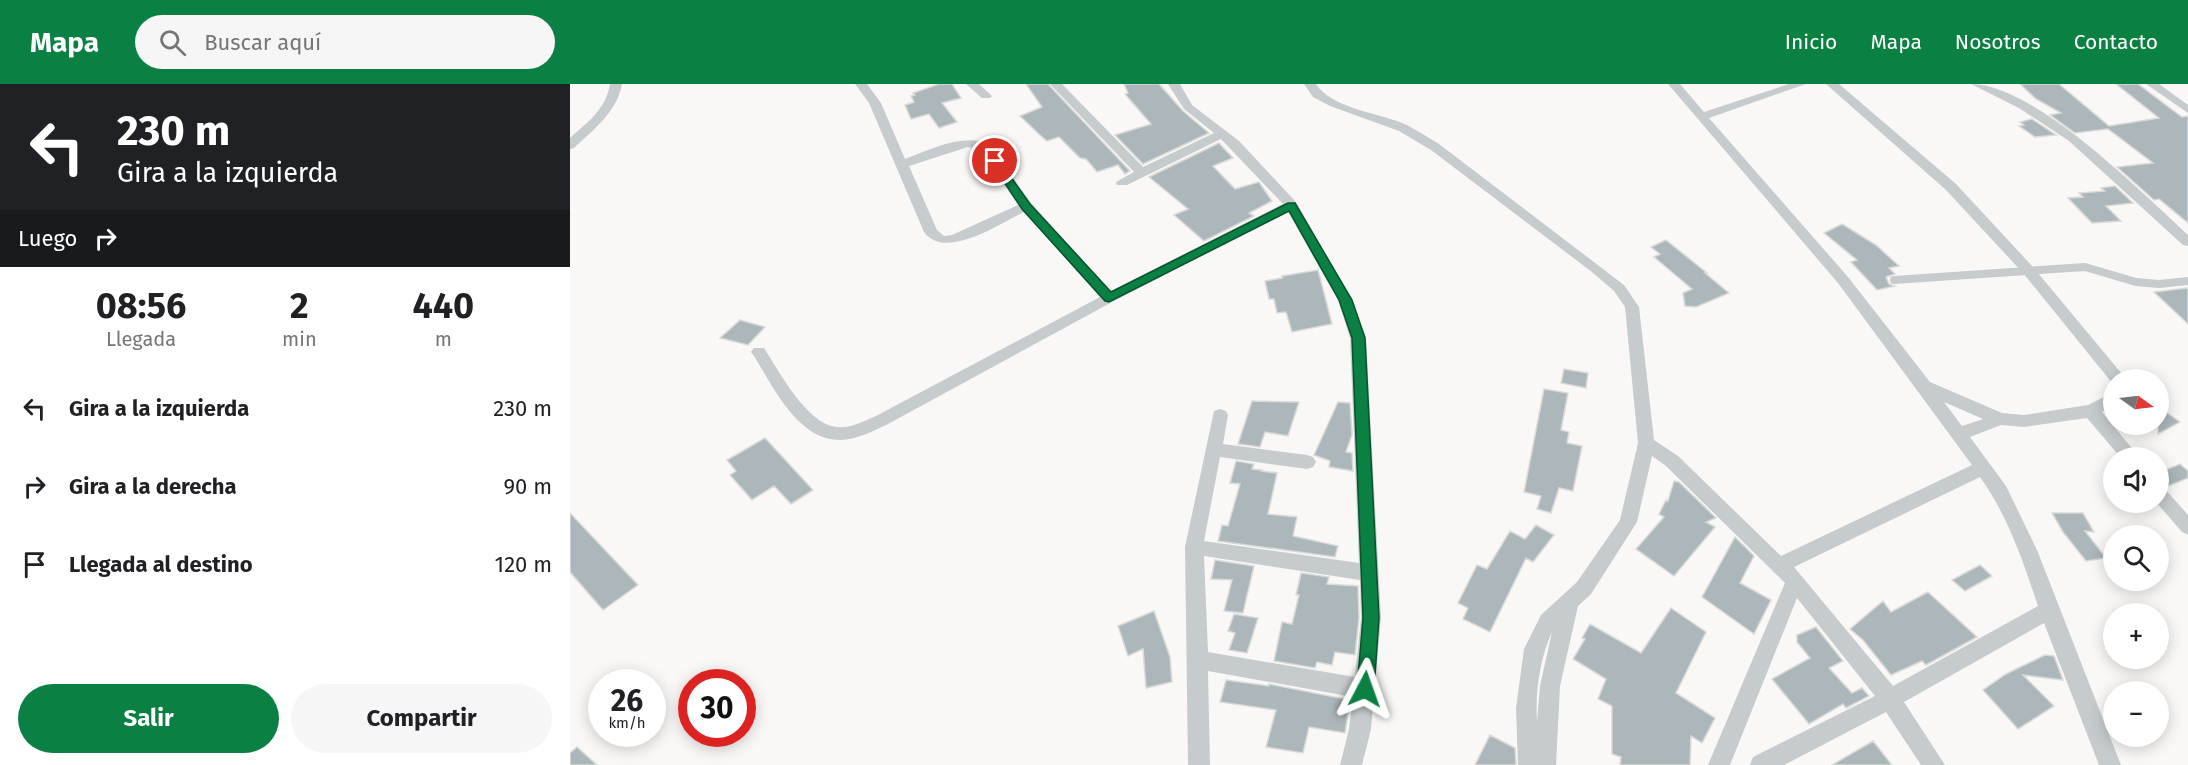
<!DOCTYPE html>
<html lang="es">
<head>
<meta charset="utf-8">
<style>
	body { margin:0; font-family:"Fira Sans",sans-serif; background:#f6f6f6; color:#202124; height:100vh; display:flex; flex-direction:column; font-size:22px; white-space:nowrap }
	* { box-sizing:border-box; margin:0 }
	p { font-size:20px; color:#757577 }
	.icon { flex:none; width:33px; height:33px; fill:none; stroke:currentColor; stroke-width:2; stroke-linecap:round; stroke-linejoin:round }
	.map { position:relative; flex:1; overflow:hidden }
	.details { display:flex; flex-direction:column; background:#fff; width:570px }
	.details>* { flex:none }
	.guide { background:#202124; color:#fff; overflow:hidden }
	.needle { width:39px; rotate:104deg }
	.controls { position:absolute; left:1533px; top:285px; display:grid; gap:12px }
	.controls a { display:grid; place-items:center; width:66px; height:66px; border-radius:50%; background:#fff; box-shadow:0 3px 15px #0003; font-size:30px }
	.speed { position:absolute; left:18px; top:585px; display:flex; gap:12px; font-size:30px; font-weight:700; text-align:center }
	.speed>* { display:grid; place-content:center; width:78px; height:78px; border-radius:50%; background:#fff; box-shadow:0 3px 15px #0003; line-height:1 }
	.speed small { font-size:15px; font-weight:400 }
	.speed .limit { border:9px solid #d22; background:#fff; color:#111 }
	.pin { position:absolute; display:grid; place-items:center; width:51px; height:51px; color:#fff; margin:-26px; border:3px solid #fff; border-radius:50%; box-shadow:0 2px 6px #0007 }
	.me { position:absolute; width:66px; margin:-33px; rotate:4deg; stroke-linejoin:round; filter:drop-shadow(0 0 4px #0008) }
	.turn { display:flex; align-items:center; gap:21px; height:126px; padding:0 18px; font-size:27px }
	.turn .icon { width:78px; height:78px; stroke-width:2.5 }
	.turn b { display:block; font-size:42px; line-height:51px }
	.then { display:flex; align-items:center; height:57px; padding:0 18px; background:#0003; gap:12px; font-size:22px }
	.eta { display:flex; justify-content:space-evenly; align-items:center; height:102px; text-align:center }
	.eta b { font-size:36px; font-weight:700; line-height:42px }
	.action { display:flex; gap:12px; margin-top:auto; padding:12px 18px }
	.action a { flex:1; height:69px; border-radius:36px; background:#0b8043; color:#fff; font-size:24px; font-weight:700; line-height:69px; text-align:center }
	.action a+a { background:#f6f6f6; color:#202124 }
	ul { padding:0; list-style:none }
	li { display:flex; align-items:center; gap:18px; height:78px; padding:0 18px }
	li div { flex:1 }
	li b { display:block; font-size:22px }
	li em { font-style:normal }
	header { display:flex; align-items:center; gap:36px; box-sizing:border-box; height:84px; padding:0 30px; background:#0b8043; color:#fff }
	header strong { font-size:28px }
	nav { display:flex; gap:33px; margin-inline-start:auto; font-size:21px }
	.search { width:420px; height:54px; background:#f6f6f6; display:flex; align-items:center; gap:15px; box-sizing:border-box; padding:0 21px; border-radius:33px; color:#757577; font-size:22px }
	main { display:flex; flex:1; min-height:0 }
	.map>svg:first-child { display:block }
</style>
</head>
<body>
<header>
<strong>Mapa</strong>
<div class="search"><svg class="icon" aria-label="search" viewBox="0 0 24 24"><circle cx="10" cy="10" r="6"/><path d="M15 15l6 6"/></svg>Buscar aquí</div>
<nav><a>Inicio</a><a>Mapa</a><a>Nosotros</a><a>Contacto</a></nav>
</header>
<main>
<section class="details">
<div class="guide">
<div class="turn"><svg class="icon" aria-label="left" viewBox="0 0 24 24"><path d="M17 20v-9H6M10 6l-5 5 5 5"/></svg><div><b>230 m</b>Gira a la izquierda</div></div>
<div class="then">Luego<svg class="icon" aria-label="right" viewBox="0 0 24 24"><path d="M7 20v-9h11M14 6l5 5-5 5"/></svg></div>
</div>
<div class="eta">
<div><b>08:56</b><p>Llegada</p></div>
<div><b>2</b><p>min</p></div>
<div><b>440</b><p>m</p></div>
</div>
<ul>
<li><svg class="icon" aria-label="left" viewBox="0 0 24 24"><path d="M17 20v-9H6M10 6l-5 5 5 5"/></svg><div><b>Gira a la izquierda</b></div><em>230 m</em></li>
<li><svg class="icon" aria-label="right" viewBox="0 0 24 24"><path d="M7 20v-9h11M14 6l5 5-5 5"/></svg><div><b>Gira a la derecha</b></div><em>90 m</em></li>
<li><svg class="icon" aria-label="arrive" viewBox="0 0 24 24"><path d="M6 21V4h12l-3 4 3 4H6"/></svg><div><b>Llegada al destino</b></div><em>120 m</em></li>
</ul>
<div class="action"><a>Salir</a><a>Compartir</a></div>
</section>
<div class="map">
<svg width="1618" height="681" viewBox="0 0 1618 681">
	<rect width="100%" height="100%" fill="#f9f8f6"/>
	<path fill="#acb7bb" stroke="#dadad8" stroke-width="1.5" d="M369,0h13l9,14 -19,5 15,19 -18,6 -10,-14 -18,5 -6,-14 9,-3 -3,-6 4,-1 -2,-2z
		M456,0h22l82,87 -5,3 -7,-9 -21,7 -11,-13 -6,-1 -21,-21 -12,4 -6,-5 -21,-20 22,-9z
		M554,0h35l24,27 26,22 -66,31 -28,-29 36,-11 -26,-30 3,-1z
		M1450,0h39l50,42 50,-8 -43,-34h22l44,33 6,-1v107l-29,-24 -5,1 -37,-33 36,-4 -45,-34 -33,4 -25,-18 11,-2 -25,-14z
		M1462,35l24,16 -21,2 -16,-11 5,-1 -4,-3z
		M649,59l14,15 -20,8 22,23 24,-7 13,19 -23,12 5,3 -50,25 -30,-26 14,-6 -39,-32z
		M1545,102l18,17 -27,3 15,15 -29,2 -24,-25 15,-1 -4,-4 26,-2 -4,-3z
		M1272,140l34,21 23,21 -10,2 6,6 -9,3 3,7 6,2 -18,4 -26,-28 6,-2 -33,-27z
		M1096,156l41,33h-2l24,20 -33,14 -11,-1 -2,-13 9,-4 -38,-32 6,-3 -9,-7z
		M748,186l14,54 -40,8 -6,-20 -9,1 -3,-14h-5l-4,-18 17,-3v-2z
		M1618,204v36l-34,-32z
		M170,236l25,7 -17,18 -28,-7z
		M994,285l24,4 -2,15 -25,-5z
		M974,305l24,4 -7,37 8,2 -2,11 15,3 -9,45 -14,-3 -8,25 -14,-4 4,-13 -17,-4z
		M682,317l47,1 -11,34 -23,-4 -5,15 -22,-3z
		M768,318l12,1 2,32 -6,17 6,1 1,18 -24,-4 1,-6 -16,-6z
		M1596,328l14,10 -22,12v-18z
		M195,354l48,52 -22,14 -17,-18 -22,14 -22,-25 6,-4 -9,-11z
		M666,377l18,3 -2,5 10,1 -1,1 16,2 -9,41 29,3 -4,19 45,10 -3,11 -117,-16 4,-16 6,1 12,-42 -10,-1z
		M1610,380l8,7v7l-22,9 -8,-3v-11z
		M1104,397l5,1 37,36 -10,4 9,5 -41,49 -38,-27 28,-32 -5,-3 7,-14 2,1z
		M0,429l68,72 -35,25 -33,-38z
		M1482,429h31l11,19 -9,-1 21,27 -20,3 -23,-29z
		M966,441l18,10 -21,27 -7,-4 -36,74 -27,-13 5,-11 -10,-5 19,-38 10,4 23,-38 15,8z
		M1165,453l19,19 -14,27 31,17 -17,34 -52,-37z
		M645,476l39,6 -11,47 -19,-2 8,-31 -21,-1z
		M1410,481l12,11 -27,15 -13,-11z
		M731,489l28,4 -2,7 31,2 1,32 -4,37 -20,-3 -3,13 -15,-3 -2,6 -41,-7 8,-39 10,2 7,-29h-3z
		M1358,508l49,45 -51,28 -4,-4 -31,14 -28,-35 -13,-11 33,-28 8,11z
		M1101,524l35,24 -30,61 39,25 -13,25 -11,-7 -1,29h-70l1,-8 -9,-3v-48l-14,-7 8,-20 -33,-20 12,-20 -3,-1 8,-14 51,29z
		M584,527l16,46 2,25 -26,6 -3,-39 -15,7 -10,-30z
		M664,530l24,4 -11,35 -18,-3 6,-17 -7,-2z
		M1246,543l27,34 -14,7 23,25 10,-5 7,8 -23,12 -3,-4 -34,20 -37,-45 38,-21 -13,-16v-7z
		M1475,571l9,1 9,24 -40,-5 31,31 -36,23 -35,-39 23,-16z
		M656,596l43,6v-2l81,16 -5,33 -36,-6 -6,26 -37,-6 10,-37 -56,-8z
		M920,651l25,13 1,17h-41z
		M1303,657l19,24h-60z
		M7,663l20,18h-27v-12z"/>
	<g fill="none" stroke-linecap="round" stroke-linejoin="round">
		<path stroke="#c6cbcd" stroke-width="8" d="M1324,196l191,-13 51,15 23,2 29,-3"/>
		<path fill="#c6cbcd" fill-rule="evenodd" d="M40,0h12c-5,28 -28,45 -48,64l-4,1v-11c18,-16 36,-29 40,-54z
			M285,0h12l14,19 24,56c26,-10 56,-25 83,-16l43,60 80,88 172,-87 -62,-65 -94,46h-10l-1,-3 18,-10 -84,-88h12l81,83 71,-34 -30,-24 -16,-25h12l12,21 47,36 57,61 56,98 14,38 15,280 -10,111 -9,36h-22l9,-36 4,-32 -145,-26 2,94h-22l-3,-218 29,-136 6,-2 6,2 2,4 -5,29 84,11 6,2 3,5 -3,5 -6,2 -87,-12 -16,84 155,22 -9,-225 -12,-38 -50,-88 -174,89 -226,123c-15,7 -32,16 -48,16 -43,0 -67,-54 -86,-84l-3,-4 3,-4h10c15,23 42,75 72,79 14,2 28,-6 40,-11l224,-119 -76,-85c-25,12 -79,49 -100,20l-55,-129zM398,63l12,2 38,56 -66,30 -8,1 -7,-6 -28,-64zM634,472l156,24 1,38 -6,59 -147,-25z
			M396,0h13l13,12 -2,2h-8z
			M734,0h12c16,25 65,29 91,41 11,6 22,13 32,19l185,141 15,22 15,133 24,16 103,100 191,-91 -134,-182 -170,-199h12l24,28 85,-28h17l-97,34 139,159 82,105 72,31 22,2 64,-10 26,-13v14l-12,6 38,46h-19l-34,-40 -63,9 -23,-2 -31,12 36,49 31,64 84,215h-22l-55,-142 -140,79 41,63h-24l-35,-53 -102,53h-34l3,-8 122,-61 -78,-98 -67,167h-22l77,-182 -119,-117 -14,-10 -15,66 -46,72 -13,12 -18,80 -4,79h-38l-2,-57 8,-59 17,-34 36,-33 43,-62 18,-77 -13,-136 -11,-16 -22,-19 -161,-122 -32,-19 -69,-25 -17,-9zM1374,318l39,17 -21,7zM1410,393c28,39 43,84 58,129l-145,80 -99,-119zM982,548l-12,54 -3,35c-2,-29 3,-63 15,-89z
			M1256,0h13l117,100 77,83 94,113h-13l-1,4 -90,-111 -77,-83z
			M1401,0c63,0 170,108 217,151v11l-5,-1 -114,-104 -50,-33z
			M1576,0h13l29,21v8z
			M1588,402l6,2 24,27v20l-6,-3 -26,-30h2z"/>
	</g>
	<path fill="#0b8043" stroke="#07532c" stroke-width="1.5" d="M425,74l3,1 32,45 81,88 177,-89h7l57,97 13,38 14,280 -5,71 -3,6 -6,3 -6,-3 -2,-6 6,-71 -11,-280 -13,-38 -50,-89 -180,91 -4,-1 -83,-92 -32,-48z"/>
</svg>
<div class="controls">
<a><svg class="needle" viewBox="-14 -14 28 28"><path d="M0-13l5 13h-10z" fill="#e53935"/><path d="M0 13l5-13h-10z" fill="#757577"/></svg></a>
<a><svg class="icon" aria-label="sound" viewBox="0 0 24 24"><path d="M4 9h4l5-4v14l-5-4H4zM17 9q2 3 0 6"/></svg></a>
<a><svg class="icon" aria-label="search" viewBox="0 0 24 24"><circle cx="10" cy="10" r="6"/><path d="M15 15l6 6"/></svg></a>
<a>+</a>
<a>−</a>
</div>
<div class="speed"><div>26<small>km/h</small></div><div class="limit">30</div></div>
<div class="pin" style="left:425px;top:77px;background:#d93025"><svg class="icon" aria-label="arrive" viewBox="0 0 24 24"><path d="M6 21V4h12l-3 4 3 4H6"/></svg></div>
<svg class="me" style="left:795px;top:605px" viewBox="-20 -20 40 40"><path d="M0-17L14 15 0 8-14 15z" fill="#0b8043" stroke="#fff" stroke-width="4"/></svg>
</div>
</main>
</body>
</html>
